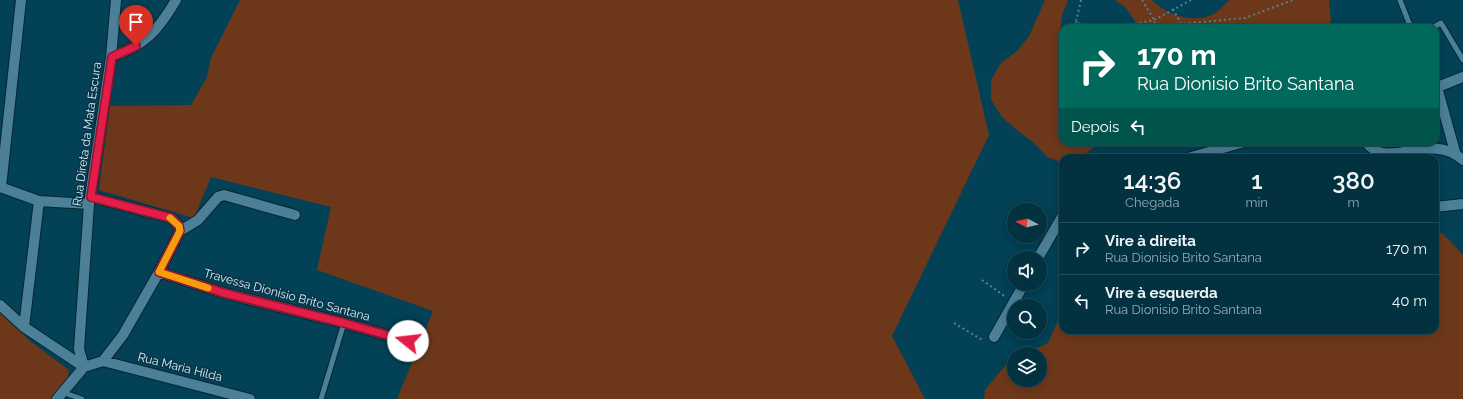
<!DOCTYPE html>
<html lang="pt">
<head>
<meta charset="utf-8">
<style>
	body { margin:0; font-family:Raleway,sans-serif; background:#103d4b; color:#f1f3f6; height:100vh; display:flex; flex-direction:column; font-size:15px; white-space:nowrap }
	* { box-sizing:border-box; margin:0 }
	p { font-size:13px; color:#96a9b1 }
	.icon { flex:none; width:22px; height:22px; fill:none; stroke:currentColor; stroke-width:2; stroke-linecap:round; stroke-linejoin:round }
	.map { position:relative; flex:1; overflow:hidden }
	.drawer { position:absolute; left:1059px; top:154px; width:380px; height:180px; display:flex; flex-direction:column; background:#023140; border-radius:12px; box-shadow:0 2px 10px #0003,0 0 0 1px #234c59 }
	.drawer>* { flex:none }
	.guide { position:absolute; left:1059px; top:24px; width:380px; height:122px; border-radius:12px; box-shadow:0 2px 10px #0003,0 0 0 1px #234c59; background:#00695c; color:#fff; overflow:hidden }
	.needle { width:26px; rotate:277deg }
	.tools { position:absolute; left:1007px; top:203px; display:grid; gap:8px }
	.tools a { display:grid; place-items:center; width:40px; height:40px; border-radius:50%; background:#023140; box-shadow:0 2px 10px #0003,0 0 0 1px #234c59; font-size:20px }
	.pin { position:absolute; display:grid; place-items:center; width:34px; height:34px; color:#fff; margin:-41px -17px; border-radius:50% 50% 50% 0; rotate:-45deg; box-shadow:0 0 4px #0007 }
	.pin .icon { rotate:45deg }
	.me { position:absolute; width:44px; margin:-22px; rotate:286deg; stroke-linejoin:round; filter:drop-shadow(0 0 3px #0008) }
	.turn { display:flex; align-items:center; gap:14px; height:84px; padding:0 12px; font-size:18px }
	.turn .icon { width:52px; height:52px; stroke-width:2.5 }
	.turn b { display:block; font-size:28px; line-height:34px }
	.then { display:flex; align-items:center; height:38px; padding:0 12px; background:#0003; gap:8px; font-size:15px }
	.eta { display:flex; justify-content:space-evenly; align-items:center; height:68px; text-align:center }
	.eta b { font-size:24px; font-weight:600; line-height:28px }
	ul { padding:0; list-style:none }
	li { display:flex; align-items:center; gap:12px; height:52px; padding:0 12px; border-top:1px solid #234c59 }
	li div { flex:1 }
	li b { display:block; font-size:15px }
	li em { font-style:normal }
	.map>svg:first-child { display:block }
</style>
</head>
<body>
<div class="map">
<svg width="1463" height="399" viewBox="0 0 1463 399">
	<rect width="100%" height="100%" fill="#024156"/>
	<path fill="#6d3819" d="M240,0h718l31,135 -97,201 33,63h-528l36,-88 -116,-41 14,-63 -120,-30 -17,41 -95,-28 11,-84 81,-1 16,-28 4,-19z
		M1045,0h23l-6,15 -4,38v19l5,12v58h38l-22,16h-16v4h-2l-14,-5 -13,-14 -16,-12 -16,-14 -11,-17v-20l10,-17 16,-12 12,-15z
		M1115,0h37c14,15 44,25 63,13 5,-3 10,-9 14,-13h100l2,21 -7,7h-186v-3l-13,-18z
		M1442,233l21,22v144h-479l1,-9 23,-28 6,-3v21h26v-26h-15l23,-11 15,-34v21h372v-96z
		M0,312l30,29 39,29 -2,11 -15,18h-52z"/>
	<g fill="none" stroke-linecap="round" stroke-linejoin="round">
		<g stroke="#082531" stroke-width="7">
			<path id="lane" d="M1400,0l11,28
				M1432,28l9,-5 22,37
				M62,392l20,7
				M321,399l23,-76"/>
		</g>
		<g stroke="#082531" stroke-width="12">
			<path id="street" d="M111,57c34,-12 47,-26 65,-57
				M1437,87l18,65
				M1435,88l28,-11
				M1366,142c21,30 64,-12 97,18
				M1188,158l56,-16
				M0,187l39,14 50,3
				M1,187l20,-187
				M1435,207l28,-3
				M180,231l18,-11 20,-23 6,-2 71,20
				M1038,258l25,-43
				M159,272l65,21 120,30 64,18
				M0,305l24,22 60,40
				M24,327l15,-126
				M994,337l30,-53
				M103,361l147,38
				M84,367l-5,-18 10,-145 22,-147 5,-57
				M57,399l27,-32 19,-6 20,-26 36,-63 21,-41 -1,-5 -8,-8 -80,-21"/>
		</g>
		<path stroke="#518395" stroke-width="2" stroke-dasharray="2 3" stroke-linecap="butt" d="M1081,0l-5,22 14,6
			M1142,0l12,20 2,8
			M1173,9l8,15 64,-6 48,-18
			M1075,28l1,-6
			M1115,28l39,-8 37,-20
			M982,280l24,17
			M954,323l30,18"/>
		<use href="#lane" stroke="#4b8098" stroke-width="5"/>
		<use href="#street" stroke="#4b8098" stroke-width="10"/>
	</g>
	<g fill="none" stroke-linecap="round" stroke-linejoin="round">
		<g stroke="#92132f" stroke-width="10">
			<path id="route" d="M136,46l-24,11 -21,140 80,21 8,8 1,5 -21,41 65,21 120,30 64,18"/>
		</g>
		<use href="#route" stroke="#e11d48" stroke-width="7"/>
		<path stroke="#f59e0b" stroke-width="7" d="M170,218l9,8 1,5 -21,41 49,16"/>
	</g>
	<g text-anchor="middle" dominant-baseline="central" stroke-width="3" stroke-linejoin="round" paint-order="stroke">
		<g font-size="12" fill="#d5f0fe" stroke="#0a3546">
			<text transform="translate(87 134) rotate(-82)">Rua Direta da Mata Escura</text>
			<text transform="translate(287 295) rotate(15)">Travessa Dionisio Brito Santana</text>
			<text transform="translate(180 367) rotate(14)">Rua Maria Hilda</text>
		</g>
	</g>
</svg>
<div class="tools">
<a><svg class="needle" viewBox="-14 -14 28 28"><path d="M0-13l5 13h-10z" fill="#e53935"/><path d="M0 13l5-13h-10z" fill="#96a9b1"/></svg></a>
<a><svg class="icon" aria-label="sound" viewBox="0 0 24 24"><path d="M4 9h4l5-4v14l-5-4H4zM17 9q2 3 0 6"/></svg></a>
<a><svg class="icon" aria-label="search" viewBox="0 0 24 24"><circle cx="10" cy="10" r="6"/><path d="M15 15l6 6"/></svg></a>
<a><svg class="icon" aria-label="layers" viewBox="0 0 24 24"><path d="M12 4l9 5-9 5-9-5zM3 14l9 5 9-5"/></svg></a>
</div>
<div class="pin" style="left:136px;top:46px;background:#d93025"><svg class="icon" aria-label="arrive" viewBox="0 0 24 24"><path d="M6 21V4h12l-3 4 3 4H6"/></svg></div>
<svg class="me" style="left:408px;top:341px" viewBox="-20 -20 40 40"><circle r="19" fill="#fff"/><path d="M0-13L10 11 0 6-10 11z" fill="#e11d48"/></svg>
<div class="guide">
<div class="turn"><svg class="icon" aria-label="right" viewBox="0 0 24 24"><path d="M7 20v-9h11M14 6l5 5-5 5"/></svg><div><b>170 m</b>Rua Dionisio Brito Santana</div></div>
<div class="then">Depois<svg class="icon" aria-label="left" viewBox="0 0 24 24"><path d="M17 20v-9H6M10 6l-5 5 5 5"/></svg></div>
</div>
<section class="drawer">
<div class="eta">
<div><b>14:36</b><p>Chegada</p></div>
<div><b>1</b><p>min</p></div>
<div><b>380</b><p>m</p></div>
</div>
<ul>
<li><svg class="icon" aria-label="right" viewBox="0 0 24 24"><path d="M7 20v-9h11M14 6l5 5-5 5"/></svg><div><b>Vire à direita</b><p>Rua Dionisio Brito Santana</p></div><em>170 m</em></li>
<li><svg class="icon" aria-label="left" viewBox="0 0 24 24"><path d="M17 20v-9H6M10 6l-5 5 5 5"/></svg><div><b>Vire à esquerda</b><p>Rua Dionisio Brito Santana</p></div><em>40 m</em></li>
</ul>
</section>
</div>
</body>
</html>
